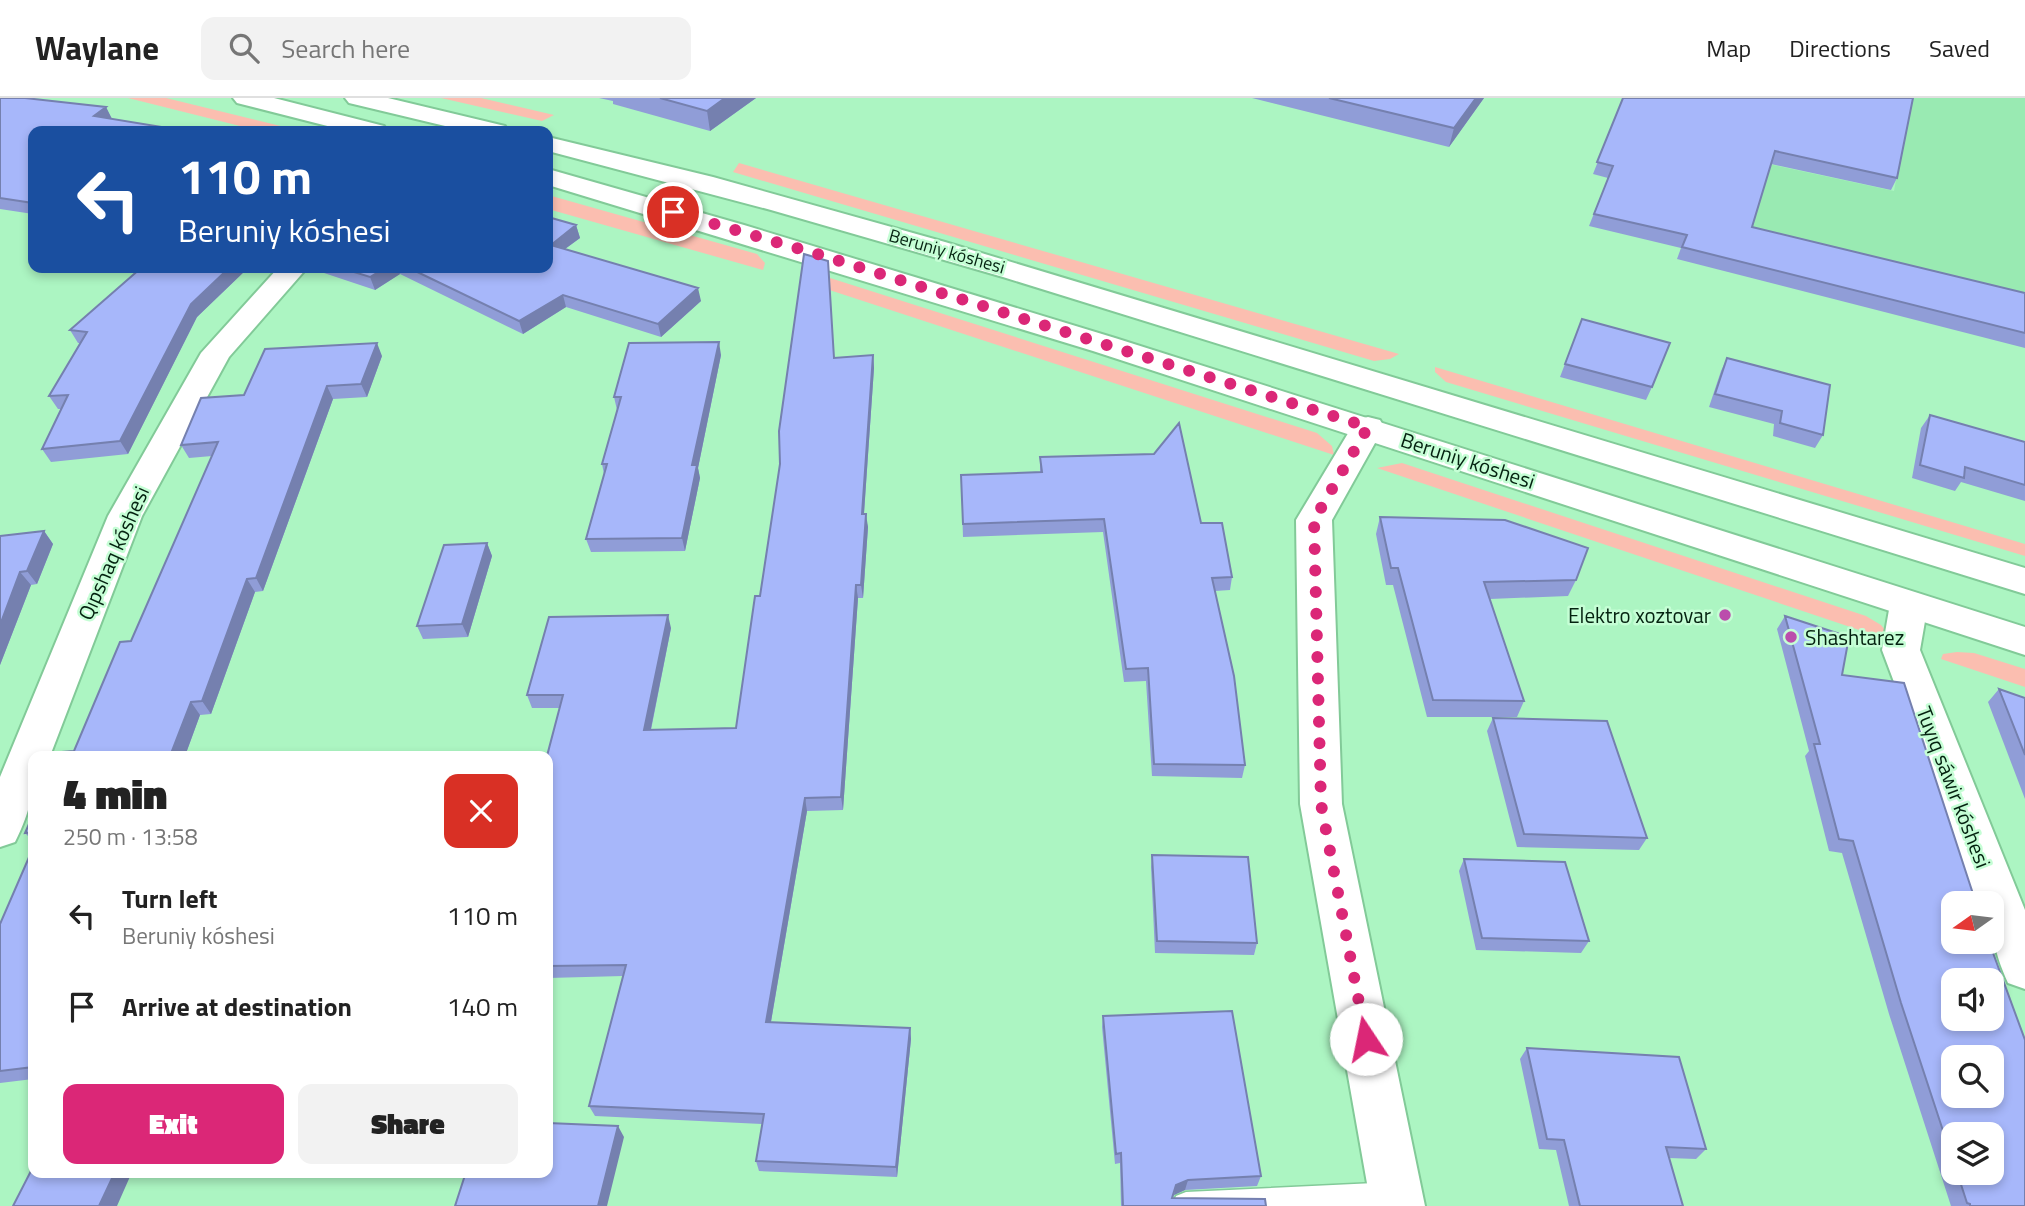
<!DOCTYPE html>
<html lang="en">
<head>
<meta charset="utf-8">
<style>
	body { margin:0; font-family:"Titillium Web",sans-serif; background:#f2f2f2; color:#222; height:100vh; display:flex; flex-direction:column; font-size:26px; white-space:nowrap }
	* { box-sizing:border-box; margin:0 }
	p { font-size:23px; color:#767676 }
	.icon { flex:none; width:38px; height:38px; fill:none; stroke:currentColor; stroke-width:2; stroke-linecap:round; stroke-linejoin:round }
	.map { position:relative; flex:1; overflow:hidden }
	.side { position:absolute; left:28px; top:653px; width:525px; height:427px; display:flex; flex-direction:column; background:#fff; border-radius:14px; box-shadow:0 4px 10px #0003 }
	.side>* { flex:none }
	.hud { position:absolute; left:28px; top:28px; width:525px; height:147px; border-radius:14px; box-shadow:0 4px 10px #0003; background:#1a4fa0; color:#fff; overflow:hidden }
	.needle { width:46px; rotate:256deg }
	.tools { position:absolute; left:1941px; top:793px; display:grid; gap:14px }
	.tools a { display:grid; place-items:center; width:63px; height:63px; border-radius:14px; background:#fff; box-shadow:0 4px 10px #0003; font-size:35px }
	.pin { position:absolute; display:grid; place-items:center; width:60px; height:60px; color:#fff; margin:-30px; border:4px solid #fff; border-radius:50%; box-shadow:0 2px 7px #0007 }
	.me { position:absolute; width:77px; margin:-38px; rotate:349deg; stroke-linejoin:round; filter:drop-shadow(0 0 5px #0008) }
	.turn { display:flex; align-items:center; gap:24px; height:147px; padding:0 35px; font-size:32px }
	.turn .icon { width:91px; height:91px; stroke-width:2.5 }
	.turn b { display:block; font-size:49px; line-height:60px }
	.round { display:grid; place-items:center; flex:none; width:74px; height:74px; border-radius:14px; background:#f2f2f2 }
	.summary { display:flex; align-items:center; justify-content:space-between; height:119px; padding:0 35px }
	h1 { font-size:42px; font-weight:800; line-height:52px }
	.primary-button { display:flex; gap:14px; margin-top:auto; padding:14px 35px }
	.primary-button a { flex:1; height:80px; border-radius:14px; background:#db2777; color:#fff; font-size:28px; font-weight:800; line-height:80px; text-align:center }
	.primary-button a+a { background:#f2f2f2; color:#222 }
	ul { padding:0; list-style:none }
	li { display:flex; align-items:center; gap:21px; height:91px; padding:0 35px }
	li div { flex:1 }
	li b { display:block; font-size:26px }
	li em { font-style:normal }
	header { display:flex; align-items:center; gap:42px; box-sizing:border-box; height:98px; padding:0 35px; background:#fff; border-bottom:2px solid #e0e0e0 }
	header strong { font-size:33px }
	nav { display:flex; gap:38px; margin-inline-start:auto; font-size:24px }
	.search { width:490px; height:63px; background:#f2f2f2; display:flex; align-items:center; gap:18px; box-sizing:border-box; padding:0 24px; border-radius:14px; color:#767676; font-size:26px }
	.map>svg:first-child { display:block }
</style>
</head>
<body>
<header>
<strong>Waylane</strong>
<div class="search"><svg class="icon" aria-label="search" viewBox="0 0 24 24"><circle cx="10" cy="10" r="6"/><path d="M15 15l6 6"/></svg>Search here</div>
<nav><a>Map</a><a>Directions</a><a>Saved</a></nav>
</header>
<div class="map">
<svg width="2025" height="1108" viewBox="0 0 2025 1108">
	<rect width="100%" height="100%" fill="#acf5c2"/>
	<path fill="#99eab2" d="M1881,0h144v209l-279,-68 23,-75 125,27 5,-27z"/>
	<path fill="#fbbeb0" d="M128,0h38l135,33h-41z
		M441,0h40l73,17 -12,6z
		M739,65l660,191 -9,5 -16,2 -641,-189z
		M548,97l209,59 8,9 -2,7 -215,-61z
		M817,180h13l487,155 15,13 2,9 -529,-173z
		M1435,269l590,177v12l-579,-174 -11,-10z
		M1402,365l464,153 15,9 14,17 -518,-174z
		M1957,554l17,1 51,16v18l-84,-28 2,-5z"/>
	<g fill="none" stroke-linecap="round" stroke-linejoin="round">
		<g stroke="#82ca98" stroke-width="3">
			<path id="lane" d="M1396,1084l10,4 4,10 -4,10h-234l4,-10 10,-4z"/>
		</g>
		<g stroke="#82ca98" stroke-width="4">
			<path id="street" d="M278,170h29l-78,89 -87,159 -92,240h-17c0,37 -1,52 -18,86l-15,5v-70l108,-261 93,-163z
				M1368,319l12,3 4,7 -52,93 10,284 83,402h-54l-71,-402 -4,-284 60,-100z
				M1909,493l13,4 6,9 -8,46 105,260v79l-17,-6c-14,-32 -16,-45 -16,-80h-15l-95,-253 8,-46 6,-9z"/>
		</g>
		<g stroke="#82ca98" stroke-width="4">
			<path id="secondary" d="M233,0h41l110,28 3,5h-40l-110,-28z
				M345,0h43l117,28 3,5h-42l-117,-28z
				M548,39l165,40 232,65 1080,326v26l-1022,-317 -232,-67 -223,-59z
				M548,71l196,56 371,113 910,289v28l-932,-304 -545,-166z"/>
		</g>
		<use href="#lane" fill="#fff" fill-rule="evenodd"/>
		<use href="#street" fill="#fff" fill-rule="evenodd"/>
		<use href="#secondary" fill="#fff" fill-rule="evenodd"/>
	</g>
	<path fill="#909dd7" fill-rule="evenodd" d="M0,0l106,9 6,12 -79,12v83l-33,-5z
		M599,0h157l-46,33 -97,-27v-3z
		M1252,0h232l-35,49z
		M1623,0l274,80 -6,12 -120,-26 -19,63 273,66v55l-348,-89 4,-11 -92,-22 19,-48 -15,-4z
		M576,127l4,13 -15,11 136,52 -40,36 -95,-30 -43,27 -123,-60 -25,16 -66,-22h239z
		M141,170h107l-51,49 -69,137 -77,8 -9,-13 19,-40h-3l-9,-13 32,-53h-3l-8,-13z
		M829,175l5,85 39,-3 1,13 -10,146 4,13 -5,71h-5l-15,212 -36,1 -36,211 139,6 1,11 -14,138 -138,-6 -3,-10 6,-37 -167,-8 -6,-10 34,-130 -75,2v-222l12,-48h-28l-5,-13 144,-67 -20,102 85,-2 24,-132z
		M1582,221l70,68 -6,13 -86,-23z
		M721,257l-23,113 2,10 -15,73 -94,1 -5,-13 18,-65 -2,-10 15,-54 -3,-13z
		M382,258l-15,41 -34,2 -70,192 -8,1 -44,122 -11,1 -15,41h-125l14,-5 57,-110 81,-185 -23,2 -8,-13 63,-50z
		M1727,260l96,77 -8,13 -42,-12 1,-12 -65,-17 12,-36z
		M1930,317l95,27v59l-64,-19 -6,9 -43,-13 9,-50z
		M1040,359l161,66 31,54 -2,13 -15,1 30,174 -3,13 -90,-2 -6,-95 -22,1 -21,-150 -140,5 -2,-62 79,-3z
		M1380,419l196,63 -8,16 -78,3 34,102 -7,16h-90l-34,-132h-7l-10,-51z
		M44,433l9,13 -16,40 -6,1 -31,80v-129z
		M487,445l5,13 -24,81 -45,2 -6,-13z
		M1785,518l57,59 183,531h-74l-62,-192 -47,-161 -13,-2 -24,-95 4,-5 -32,-122zM1953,1036l39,38h-39z
		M1999,591l26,9v101l-37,-97z
		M1493,620l154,120 -8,12 -122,-3 -30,-116z
		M33,717v26l-8,-8z
		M33,750v231l-33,4v-159z
		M1152,757l105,88 -3,12 -99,-2 -4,-86z
		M1464,761l125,82 -8,12 -105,-3 -17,-79z
		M1103,918l158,160 -4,10 -72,4 -11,5 -1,3 93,8h-145l-1,-43 -5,1 -13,-137z
		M1527,950l179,101 -10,10 -27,-1 14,48h-114l-13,-56 -17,-1 -19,-90z"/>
	<path fill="#7580af" d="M725,0h31l-46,33 -3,-20z
		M1476,0h8l-35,49 5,-19z
		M106,9l6,12 -18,-3z
		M576,127l4,13 -26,19 -3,-12z
		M229,170h19l-51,49 -69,137 -8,-13 71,-137z
		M385,170h12l3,6 -25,16 -5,-13z
		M698,190l3,13 -40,36 -3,-13z
		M563,197l3,12 -43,27 -4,-13z
		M719,244l2,13 -23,113 2,10 -15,73 -3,-13 10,-73z
		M377,245l5,13 -15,41 -6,-13z
		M873,257l1,13 -11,159 -1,-13z
		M327,288l6,13 -70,192 -7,-13z
		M866,416l2,13 -5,71 -2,-13z
		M44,433l9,13 -16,40 -10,-13z
		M487,445l5,13 -24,81 -6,-13z
		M20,474l11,13 -31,80v-40z
		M247,481l8,13 -44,122 -9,-13z
		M856,487l2,13 -15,212 -2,-13z
		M668,517l3,13 -23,115 -4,-13z
		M191,604l9,13 -15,41h-15z
		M805,700l2,13 -38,222 -3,-11z
		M910,930l1,11 -14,138 -1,-10z
		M618,1028l6,11 -17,69h-9z
		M115,1074h17l-15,34h-18z
		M1188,1082l-3,10 -11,5 2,-10z"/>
	<path fill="#a7b7fa" stroke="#7580af" stroke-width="2" fill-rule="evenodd" d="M0,0h25l81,9 -12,9 92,15h-153v72l-33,-5z
		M660,0h65l-18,13z
		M1329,0h147l-22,30z
		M1623,0h290l-16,80 -122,-27 -23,76 273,66v40l-343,-86 5,-12 -93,-21 19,-48 -16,-4z
		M548,119l28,8 -25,20 147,43 -40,36 -95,-29 -44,26 -110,-53h139z
		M804,156l24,7 6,97 39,-3 -11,159h4l-5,71h-5l-15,212 -36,1 -39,224 144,6 -14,139 -140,-6 8,-47 -175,-8 37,-141 -78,1 -1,-210 16,-61h-36l22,-78 119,-2 -24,115 92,-2 19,-132h5l20,-132 -1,-33z
		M141,170h88l-38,36 -71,137 -78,8 26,-54 -19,1 38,-64 -17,-2z
		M341,170h44l-15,9z
		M1582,221l88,24 -18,44 -87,-23z
		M719,244l-27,123h5l-15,73 -96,1 21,-75h-5l19,-67h-7l15,-54z
		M377,245l-16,41 -34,2 -71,192 -9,1 -45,122 -11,1 -21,54h-110l2,-4 12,-1 46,-109 11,-1 87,-199 -37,3 20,-47 43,-3 21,-46z
		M1727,260l103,27 -7,50 -43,-12 2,-12 -67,-17z
		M1930,317l95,27v43l-60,-18 -1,11 -44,-13z
		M1179,325l22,100h21l10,54 -20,1 22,98 11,89 -91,-1 -6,-96 -22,1 -22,-150 -141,5 -2,-49 81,-3 -2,-15 114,-3z
		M1380,419l125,3 83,28 -12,32 -92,2 40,119 -91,-1 -35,-132h-7z
		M44,433l-17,40 -7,1 -20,53v-89z
		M487,445l-25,81 -45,2 27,-81z
		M1785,518l64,21 -7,38 62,8 72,220h-23v39h36l36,98v166h-55v-2l-3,-1 -10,-31h35v-38h-39v27l-52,-158 -48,-162 -14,-2 -25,-95h6zM1953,882h39v38h-39zM1953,959h39v39h-39z
		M1999,591l26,9v57z
		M1493,620l114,3 40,117 -123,-4z
		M33,717v17l-8,1z
		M33,750v219l-33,4v-147z
		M1152,757l96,2 9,86 -100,-2z
		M1464,761l101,3 24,79 -107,-3z
		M1232,913l29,165 -73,4 -12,5 -4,13 93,1 1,7h-143l-2,-53 -5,1 -13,-138z
		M1527,950l152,9 27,92 -40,-2 17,59h-103l-16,-66 -17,-1z
		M548,1025l70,3 -20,80h-143l11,-34h82z
		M33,1069v5h82l-16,34h-86z"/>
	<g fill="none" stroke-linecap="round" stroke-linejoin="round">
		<path stroke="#db2777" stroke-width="12" stroke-dasharray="0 21.6" d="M673,114l141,41 554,174 -54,93 7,284 45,235"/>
	</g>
	<g fill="#bb4dac" stroke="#c5fed5" stroke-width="2.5">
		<circle cx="1725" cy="517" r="7"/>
		<circle cx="1791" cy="539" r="7"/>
	</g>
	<g text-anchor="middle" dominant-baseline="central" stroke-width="5" stroke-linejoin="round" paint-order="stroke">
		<g font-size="18" fill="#042210" stroke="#c5fed5">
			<text transform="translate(947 153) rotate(16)">Beruniy kóshesi</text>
		</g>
		<g font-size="21" fill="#042210" stroke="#c5fed5">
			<text transform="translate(1468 362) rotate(18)">Beruniy kóshesi</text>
			<text transform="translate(113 455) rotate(-66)">Qıpshaq kóshesi</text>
			<text transform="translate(1954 689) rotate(69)">Tuyıq sáwir kóshesi</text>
		</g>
		<g font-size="21" fill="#042210" stroke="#c5fed5" text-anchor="end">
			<text x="1711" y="517">Elektro xoztovar</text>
			<text x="1805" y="539" text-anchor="start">Shashtarez</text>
		</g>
	</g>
</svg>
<div class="tools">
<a><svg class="needle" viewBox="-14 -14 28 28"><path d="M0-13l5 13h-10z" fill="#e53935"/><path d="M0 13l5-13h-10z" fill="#767676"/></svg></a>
<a><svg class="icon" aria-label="sound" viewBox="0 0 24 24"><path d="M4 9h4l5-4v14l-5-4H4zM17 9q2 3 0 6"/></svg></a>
<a><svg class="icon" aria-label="search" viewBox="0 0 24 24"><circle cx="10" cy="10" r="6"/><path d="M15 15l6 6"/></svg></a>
<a><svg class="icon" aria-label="layers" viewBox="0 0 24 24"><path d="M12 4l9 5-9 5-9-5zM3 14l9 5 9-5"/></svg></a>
</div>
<div class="pin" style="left:673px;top:114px;background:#d93025"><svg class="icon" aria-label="arrive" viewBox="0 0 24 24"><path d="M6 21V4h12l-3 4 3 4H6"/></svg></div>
<svg class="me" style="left:1366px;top:941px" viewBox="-20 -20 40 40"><circle r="19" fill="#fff"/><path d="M0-13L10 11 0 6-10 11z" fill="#db2777"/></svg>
<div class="hud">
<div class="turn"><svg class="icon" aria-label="left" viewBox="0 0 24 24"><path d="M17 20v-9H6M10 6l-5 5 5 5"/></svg><div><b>110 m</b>Beruniy kóshesi</div></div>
</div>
<section class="side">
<div class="summary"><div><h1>4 min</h1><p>250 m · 13:58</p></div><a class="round" style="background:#d93025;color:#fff"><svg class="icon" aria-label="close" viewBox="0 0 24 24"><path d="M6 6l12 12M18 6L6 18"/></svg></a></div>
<ul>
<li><svg class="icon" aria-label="left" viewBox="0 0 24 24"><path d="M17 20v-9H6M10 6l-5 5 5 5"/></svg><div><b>Turn left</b><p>Beruniy kóshesi</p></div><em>110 m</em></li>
<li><svg class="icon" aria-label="arrive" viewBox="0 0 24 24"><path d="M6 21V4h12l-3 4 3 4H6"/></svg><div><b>Arrive at destination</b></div><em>140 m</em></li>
</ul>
<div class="primary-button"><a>Exit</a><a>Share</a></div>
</section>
</div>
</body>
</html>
